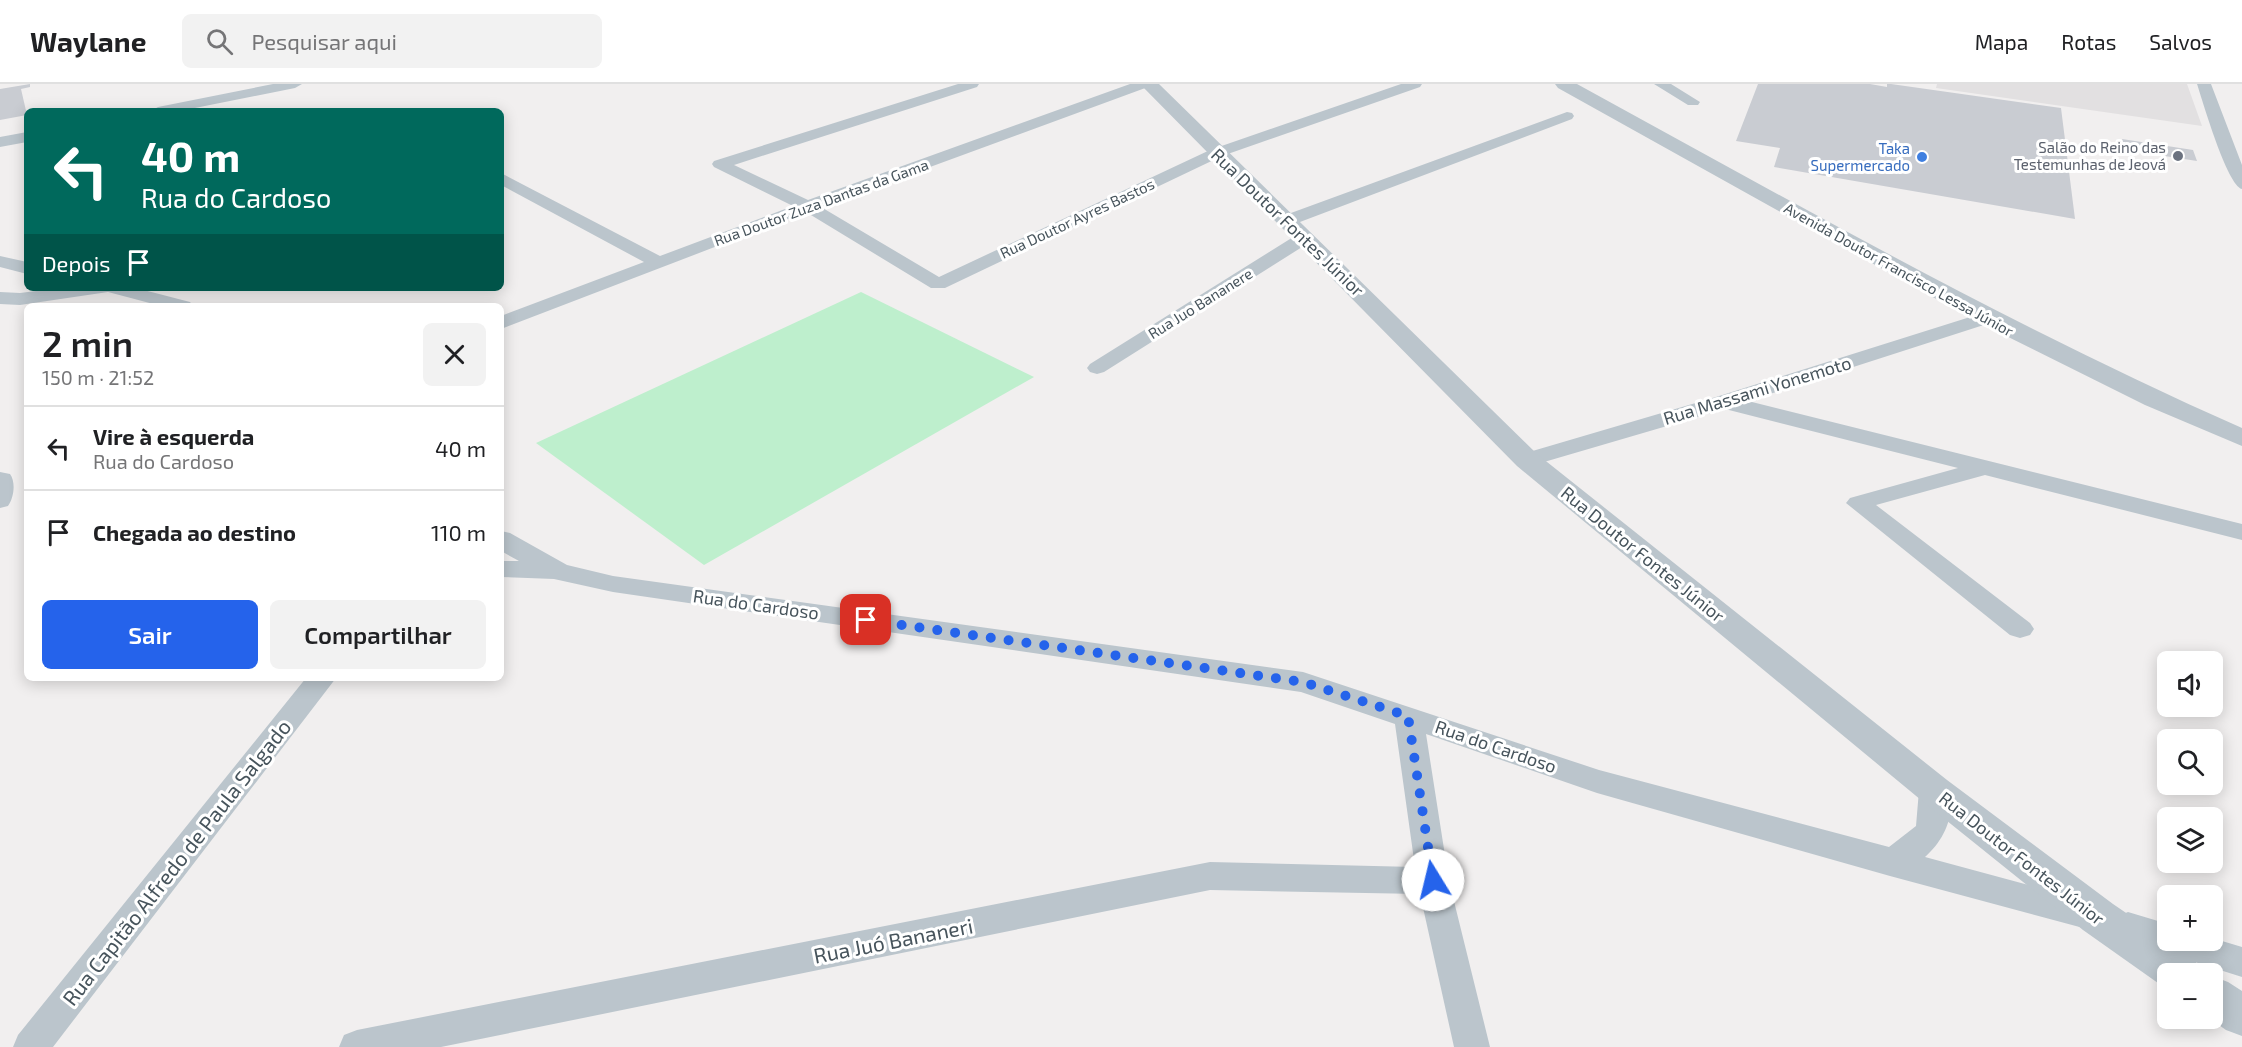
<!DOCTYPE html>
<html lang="pt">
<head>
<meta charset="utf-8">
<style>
	body { margin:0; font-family:"Exo 2",sans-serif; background:#f2f2f2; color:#202124; height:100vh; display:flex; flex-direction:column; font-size:22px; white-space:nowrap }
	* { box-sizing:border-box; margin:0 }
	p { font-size:20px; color:#757577 }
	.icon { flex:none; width:33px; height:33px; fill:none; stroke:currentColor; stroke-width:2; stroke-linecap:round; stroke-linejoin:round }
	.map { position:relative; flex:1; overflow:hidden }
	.side { position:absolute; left:24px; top:219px; width:480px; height:378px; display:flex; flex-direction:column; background:#fff; border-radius:9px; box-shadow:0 3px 15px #0003 }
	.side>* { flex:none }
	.banner { position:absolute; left:24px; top:24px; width:480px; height:183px; border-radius:9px; box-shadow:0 3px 15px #0003; background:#00695c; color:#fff; overflow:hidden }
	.tools { position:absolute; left:2157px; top:567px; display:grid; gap:12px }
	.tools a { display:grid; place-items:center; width:66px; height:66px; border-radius:9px; background:#fff; box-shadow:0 3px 15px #0003; font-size:30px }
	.pin { position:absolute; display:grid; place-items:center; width:51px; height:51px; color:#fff; margin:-26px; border-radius:12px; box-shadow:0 3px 9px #0006 }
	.me { position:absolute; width:66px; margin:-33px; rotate:351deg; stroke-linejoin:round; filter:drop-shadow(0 0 4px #0008) }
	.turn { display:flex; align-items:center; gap:21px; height:126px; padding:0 18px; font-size:27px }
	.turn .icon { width:78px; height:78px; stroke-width:2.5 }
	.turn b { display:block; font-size:42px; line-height:51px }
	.then { display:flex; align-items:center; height:57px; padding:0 18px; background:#0003; gap:12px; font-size:22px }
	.round { display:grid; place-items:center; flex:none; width:63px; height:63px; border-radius:9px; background:#f2f2f2 }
	.summary { display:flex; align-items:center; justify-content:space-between; height:102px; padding:0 18px }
	h1 { font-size:36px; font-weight:600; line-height:45px }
	.cta { display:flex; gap:12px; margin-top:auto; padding:12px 18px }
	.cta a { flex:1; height:69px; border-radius:9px; background:#2563eb; color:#fff; font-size:24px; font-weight:600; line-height:69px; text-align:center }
	.cta a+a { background:#f2f2f2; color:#202124 }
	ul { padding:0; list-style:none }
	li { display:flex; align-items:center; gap:18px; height:84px; padding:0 18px; border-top:2px solid #e0e0e0 }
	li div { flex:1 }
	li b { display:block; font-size:22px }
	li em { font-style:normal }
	header { display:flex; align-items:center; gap:36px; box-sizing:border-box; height:84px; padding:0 30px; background:#fff; border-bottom:2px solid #e0e0e0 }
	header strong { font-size:28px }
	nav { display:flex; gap:33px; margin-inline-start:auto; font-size:21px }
	.search { width:420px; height:54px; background:#f2f2f2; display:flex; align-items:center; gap:15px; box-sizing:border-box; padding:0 21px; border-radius:9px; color:#757577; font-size:22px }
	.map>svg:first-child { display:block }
</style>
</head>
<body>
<header>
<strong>Waylane</strong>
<div class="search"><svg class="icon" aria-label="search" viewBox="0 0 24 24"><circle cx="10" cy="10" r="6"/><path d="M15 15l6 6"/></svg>Pesquisar aqui</div>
<nav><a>Mapa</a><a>Rotas</a><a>Salvos</a></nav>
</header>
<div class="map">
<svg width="2242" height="963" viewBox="0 0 2242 963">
	<rect width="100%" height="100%" fill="#f1efef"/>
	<path fill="#e2e0e1" d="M1937,0h250l15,42 -266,-38z"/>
	<path fill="#beefcd" d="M861,208l173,85 -330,188 -168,-122z"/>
	<path fill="#c9ccd2" d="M30,0v3l-9,2 6,26 -27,5v-31z
		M1758,0h112l17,3v-3h4l170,24 14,111 -301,-52 6,-19 -44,-7z
		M2122,55l71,11 4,11 -71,-11z"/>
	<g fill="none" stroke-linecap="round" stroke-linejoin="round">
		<path fill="#bbc5cc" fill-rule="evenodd" d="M273,0h29l-7,4 -115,23h-29l7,-4z
			M958,0h21l-2,3 -243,78 74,35 322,-116h20l-2,3 -327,120 118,70 271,-127 191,-66h21l-2,3 -198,69 -277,132h-14l-125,-76 -305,117v-13l143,-54 -143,-77v-12l159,83 133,-50 -79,-39 -2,-3 2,-3z
			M1654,0h17l29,18 -2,3h-10z
			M2197,0h14l31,81v24c-15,-4 -39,-87 -45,-105z
			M1567,28l5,1 2,3 -2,3 -280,106h-12l-3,-4 3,-4z
			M27,48v10l-27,5v-10z
			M1304,149l6,1 3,4 -3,4 -206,130 -7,2 -7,-2 -3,-4 3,-4 208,-130z
			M0,172l27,6v12l-27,-7z
			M60,204h76l54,14 3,4h-32l-53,-14 -88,13 -20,-1v-12l20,1z
			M1986,228l7,2 3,4 -3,4 -245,79 494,123v16l-257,-65 -109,30 154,118 4,6 -4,6 -10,3 -10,-3 -164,-132 4,-5 108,-30 -233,-59 -198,58 -8,-2 -4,-5 4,-5 197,-58z
			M0,388l10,2c6,8 4,24 -2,32l-8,2z
			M501,447l9,2 57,32 46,11 690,96 296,98 290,77 27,-21 3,-36 4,-8 11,-4 11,4c14,26 1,57 -20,75l162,44 12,4 5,10 -5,10 -12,4 -197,-53 -293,-83 -171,-59 23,147 41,166h-36l-34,-153 -210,-4 -769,157h-102l5,-12 13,-5 853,-168 205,5 -20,-143 -94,-32 -688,-100 -59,-13 -53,-2v-16h18l-18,-10z
			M306,594h30l-283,369h-40l5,-12z
			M2128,828l40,12v16h44v-2l30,9v30l-126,-40 -5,-10 5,-10z"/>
		<path fill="#bbc5cc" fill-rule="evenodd" d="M1140,0h19l378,370 410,326 166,124 82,56 6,14h-33v15l-3,-1 -82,-58 -162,-130 -404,-334z
			M1555,0h22c219,120 436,243 665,344v18l-97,-41 -171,-85 -416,-232z
			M2212,892l16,6 14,9v45l-16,-6 -17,-12h3z"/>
	</g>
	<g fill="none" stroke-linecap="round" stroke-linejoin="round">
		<path stroke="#2563eb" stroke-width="10" stroke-dasharray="0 18" d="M866,536l437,62 105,34 25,164"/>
	</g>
	<circle fill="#6b7280" stroke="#fff" stroke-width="2" cx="2178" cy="72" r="6"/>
	<circle fill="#3f7fe0" stroke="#fff" stroke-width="2" cx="1922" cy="73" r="6"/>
	<g text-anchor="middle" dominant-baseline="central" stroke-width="6" stroke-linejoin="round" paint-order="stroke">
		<g font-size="15" fill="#5b616d" stroke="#fff" text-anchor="end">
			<text x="2166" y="63">Salão do Reino das<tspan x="2166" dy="17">Testemunhas de Jeová</tspan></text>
		</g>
		<g font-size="15" fill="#366cbe" stroke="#fff" text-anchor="end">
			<text x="1910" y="64">Taka<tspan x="1910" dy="17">Supermercado</tspan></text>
		</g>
		<g font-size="15" fill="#47545c" stroke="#fff">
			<text transform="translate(821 118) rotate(-20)">Rua Doutor Zuza Dantas da Gama</text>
			<text transform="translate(1077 134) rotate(-25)">Rua Doutor Ayres Bastos</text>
			<text transform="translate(1899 185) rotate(29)">Avenida Doutor Francisco Lessa Júnior</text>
			<text transform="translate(1200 219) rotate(-32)">Rua Juo Bananere</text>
		</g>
		<g font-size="18" fill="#47545c" stroke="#fff">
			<text transform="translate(1288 138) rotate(44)">Rua Doutor Fontes Júnior</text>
			<text transform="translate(1757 306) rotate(-17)">Rua Massami Yonemoto</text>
			<text transform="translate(1643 470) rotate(39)">Rua Doutor Fontes Júnior</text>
			<text transform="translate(756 520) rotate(8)">Rua do Cardoso</text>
			<text transform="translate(1496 662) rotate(19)">Rua do Cardoso</text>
			<text transform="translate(2022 774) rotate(38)">Rua Doutor Fontes Júnior</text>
		</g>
		<g font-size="21" fill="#47545c" stroke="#fff">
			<text transform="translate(176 778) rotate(-52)">Rua Capitão Alfredo de Paula Salgado</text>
			<text transform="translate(893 856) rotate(-11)">Rua Juó Bananeri</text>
		</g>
	</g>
</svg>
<div class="tools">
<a><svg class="icon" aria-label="sound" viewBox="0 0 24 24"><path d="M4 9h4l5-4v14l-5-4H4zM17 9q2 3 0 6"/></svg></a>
<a><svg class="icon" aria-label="search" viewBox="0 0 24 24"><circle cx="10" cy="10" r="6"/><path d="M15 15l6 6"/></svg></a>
<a><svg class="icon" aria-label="layers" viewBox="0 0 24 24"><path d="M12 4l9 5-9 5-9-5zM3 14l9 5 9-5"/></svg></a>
<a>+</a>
<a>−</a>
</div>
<div class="pin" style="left:866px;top:536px;background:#d93025"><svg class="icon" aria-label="arrive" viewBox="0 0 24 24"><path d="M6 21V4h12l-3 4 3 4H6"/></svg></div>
<svg class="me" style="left:1433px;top:796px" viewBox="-20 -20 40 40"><circle r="19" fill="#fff"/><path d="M0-13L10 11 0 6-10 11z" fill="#2563eb"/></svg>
<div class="banner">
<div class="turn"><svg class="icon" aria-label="left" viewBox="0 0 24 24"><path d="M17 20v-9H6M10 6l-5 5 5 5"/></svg><div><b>40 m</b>Rua do Cardoso</div></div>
<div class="then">Depois<svg class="icon" aria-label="arrive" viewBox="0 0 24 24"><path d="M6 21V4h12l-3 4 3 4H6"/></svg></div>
</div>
<section class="side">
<div class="summary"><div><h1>2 min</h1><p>150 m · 21:52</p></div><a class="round"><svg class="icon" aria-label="close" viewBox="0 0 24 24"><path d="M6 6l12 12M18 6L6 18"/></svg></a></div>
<ul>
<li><svg class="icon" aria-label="left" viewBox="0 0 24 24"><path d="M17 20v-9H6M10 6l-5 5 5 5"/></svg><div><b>Vire à esquerda</b><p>Rua do Cardoso</p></div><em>40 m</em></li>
<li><svg class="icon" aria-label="arrive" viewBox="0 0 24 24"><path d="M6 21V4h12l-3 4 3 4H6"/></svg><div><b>Chegada ao destino</b></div><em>110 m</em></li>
</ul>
<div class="cta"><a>Sair</a><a>Compartilhar</a></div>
</section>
</div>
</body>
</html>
